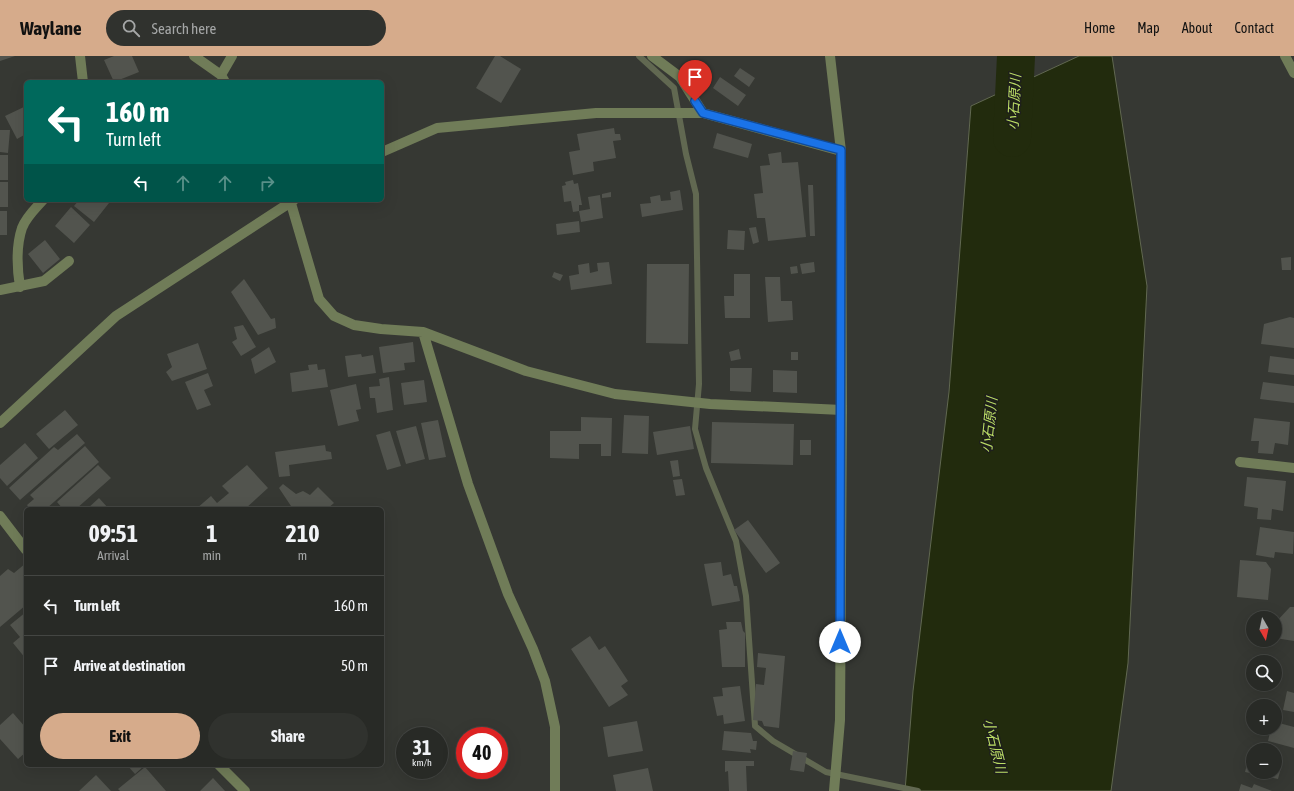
<!DOCTYPE html>
<html lang="en">
<head>
<meta charset="utf-8">
<style>
	body { margin:0; font-family:"Asap Condensed","Noto Sans JP",sans-serif; background:#30322e; color:#f1f3f6; height:100vh; display:flex; flex-direction:column; font-size:15px; white-space:nowrap }
	* { box-sizing:border-box; margin:0 }
	p { font-size:13px; color:#a5a7a7 }
	.icon { flex:none; width:22px; height:22px; fill:none; stroke:currentColor; stroke-width:2; stroke-linecap:round; stroke-linejoin:round }
	.map { position:relative; flex:1; overflow:hidden }
	.sheet { position:absolute; left:24px; top:451px; width:360px; height:260px; display:flex; flex-direction:column; background:#282a26; border-radius:6px; box-shadow:0 4px 16px #0002,0 0 0 1px #444643 }
	.sheet>* { flex:none }
	.banner { position:absolute; left:24px; top:24px; width:360px; height:122px; border-radius:6px; box-shadow:0 4px 16px #0002,0 0 0 1px #444643; background:#00695c; color:#fff; overflow:hidden }
	.needle { width:26px; rotate:171deg }
	.controls { position:absolute; left:1246px; top:555px; display:grid; gap:8px }
	.controls a { display:grid; place-items:center; width:36px; height:36px; border-radius:50%; background:#282a26; box-shadow:0 4px 16px #0002,0 0 0 1px #444643; font-size:20px }
	.speed { position:absolute; left:396px; top:671px; display:flex; gap:8px; font-size:20px; font-weight:700; text-align:center }
	.speed>* { display:grid; place-content:center; width:52px; height:52px; border-radius:50%; background:#282a26; box-shadow:0 4px 16px #0002,0 0 0 1px #444643; line-height:1 }
	.speed small { font-size:10px; font-weight:400 }
	.speed .limit { border:6px solid #d22; background:#fff; color:#111 }
	.pin { position:absolute; display:grid; place-items:center; width:34px; height:34px; color:#fff; margin:-41px -17px; border-radius:50% 50% 50% 0; rotate:-45deg; box-shadow:0 0 4px #0007 }
	.pin .icon { rotate:45deg }
	.me { position:absolute; width:44px; margin:-22px; rotate:0deg; stroke-linejoin:round; filter:drop-shadow(0 0 3px #0008) }
	.turn { display:flex; align-items:center; gap:14px; height:84px; padding:0 16px; font-size:18px }
	.turn .icon { width:52px; height:52px; stroke-width:2.5 }
	.turn b { display:block; font-size:28px; line-height:34px }
	.lanes { display:flex; align-items:center; height:38px; padding:0 16px; background:#0003; justify-content:center; gap:20px; direction:ltr }
	.lanes .off { opacity:.35 }
	.eta { display:flex; justify-content:space-evenly; align-items:center; height:68px; text-align:center }
	.eta b { font-size:24px; font-weight:700; line-height:28px }
	.primary-button { display:flex; gap:8px; margin-top:auto; padding:8px 16px }
	.primary-button a { flex:1; height:46px; border-radius:24px; background:#d6ab8b; color:#111; font-size:16px; font-weight:700; line-height:46px; text-align:center }
	.primary-button a+a { background:#30322e; color:#f1f3f6 }
	ul { padding:0; list-style:none }
	li { display:flex; align-items:center; gap:12px; height:60px; padding:0 16px; border-top:1px solid #444643 }
	li div { flex:1 }
	li b { display:block; font-size:15px }
	li em { font-style:normal }
	header { display:flex; align-items:center; gap:24px; box-sizing:border-box; height:56px; padding:0 20px; background:#d6ab8b; color:#111 }
	header strong { font-size:19px }
	nav { display:flex; gap:22px; margin-inline-start:auto; font-size:14px }
	.search { width:280px; height:36px; background:#30322e; display:flex; align-items:center; gap:10px; box-sizing:border-box; padding:0 14px; border-radius:22px; color:#a5a7a7; font-size:15px }
	.map>svg:first-child { display:block }
</style>
</head>
<body>
<header>
<strong>Waylane</strong>
<div class="search"><svg class="icon" aria-label="search" viewBox="0 0 24 24"><circle cx="10" cy="10" r="6"/><path d="M15 15l6 6"/></svg>Search here</div>
<nav><a>Home</a><a>Map</a><a>About</a><a>Contact</a></nav>
</header>
<div class="map">
<svg width="1294" height="735" viewBox="0 0 1294 735">
	<rect width="100%" height="100%" fill="#363833"/>
	<path fill="#222b0d" stroke="#616851" d="M1079,0h33l35,230 -19,377 -17,128h-206l8,-100 36,-299 22,-286z"/>
	<g fill="none" stroke-linecap="round" stroke-linejoin="round">
		<path stroke="#616851" stroke-width="6" d="M639,0l35,32 12,66 10,40 3,190 -4,45 11,39 30,73 10,55 9,130 18,15 53,31 92,19"/>
		<path stroke="#222b0d" stroke-width="38" d="M1012,82l4,-82"/>
	</g>
	<path fill="#52544e" d="M0,0h15l-15,5z
		M114,0h18l7,16 -25,10 -10,-22z
		M495,0h5l21,13 -20,34 -25,-15z
		M740,12l15,10 -6,9 -15,-11z
		M720,21l26,18 -8,11 -25,-18z
		M26,50v28l-9,5 -12,-23z
		M614,72l1,6h5l1,6 -8,1 3,17 -23,4 1,9 -21,4 -4,-23 11,-2 -3,-16z
		M0,74h10l-2,23 -8,-1z
		M717,77l35,11 -4,14 -35,-10z
		M781,96l1,11 16,-1 8,75 -38,4 -3,-23h-8l-3,-24 9,-1 -3,-27 10,-1 -2,-11z
		M0,99h8v25h-8z
		M573,124l1,4 4,-1 4,22h-3v6l11,-2 -2,-12 12,-2 3,23 -22,4 -2,-11 -6,1 -2,-11 -7,1 -2,-16 4,-1 -1,-3z
		M0,126h8v25h-8z
		M808,129h5l2,51h-5z
		M680,134l3,20 -41,7 -2,-13 11,-1 -1,-6 10,-2 1,6 10,-1 -1,-8z
		M611,136v5l-9,1v-4z
		M79,144h26l4,3 -15,19 -20,-16z
		M71,151l19,18 -16,18 -19,-17z
		M0,155h7v24h-7z
		M579,165l1,11 -23,3 -1,-11z
		M756,171l3,15 -6,2 -4,-16z
		M728,174l17,1 -1,19 -17,-1z
		M45,184l15,19 -17,14 -15,-19z
		M1291,201v13h-9l-1,-12z
		M609,206l3,22 -41,6 -2,-14 10,-2 -1,-9 11,-2 1,10 8,-2 -1,-8z
		M814,206l1,10 -13,2 -2,-10z
		M647,208h42l-1,80 -42,-1z
		M797,210l1,7 -7,1 -1,-7z
		M554,216l9,3 -3,6 -8,-4z
		M734,218h16v44h-25l-1,-22h10z
		M765,221h15l1,24h11l1,19 -25,2z
		M244,223l27,40 4,-1 1,10 -18,7 -27,-43z
		M1290,261l4,1v30l-33,-4 3,-20z
		M243,269l13,22 -15,9 -9,-14 5,-3 -3,-12z
		M413,286l2,20 -11,1 1,7 -22,3 -4,-26z
		M198,287l9,26 -35,12 -6,-9 6,-5 -5,-13z
		M269,291l7,15 -21,12 -4,-15z
		M739,293l2,10 -10,2 -2,-9z
		M791,296h7v8h-7z
		M361,298l1,3 11,-2 3,18 -28,4 -3,-21z
		M1270,300l24,3v16l-26,-3z
		M317,308l1,6 7,-1 3,18 -36,5 -2,-19 19,-3 -1,-5z
		M730,312h22l-1,24 -21,-1z
		M773,314l24,1v22l-24,-1z
		M208,317l5,13 -9,4 7,15 -14,5 -12,-28z
		M389,321l4,33 -16,3 -2,-15h-5l-1,-11 11,-1 -1,-7z
		M424,324l3,22 -23,3 -3,-22z
		M1263,326l31,4v17l-34,-4z
		M356,328l5,25 -5,1 3,11 -21,5 -8,-36z
		M65,354l13,15 -29,24 -13,-15z
		M624,359l25,1 -1,38 -26,-1z
		M581,361l31,1 -1,38h-10v-12h-22v15l-29,-1v-27h31z
		M1254,362l36,4 -2,23 -13,-2 -2,11 -15,-1 1,-12h-8z
		M438,364l8,37 -17,3 -8,-37z
		M712,366l82,2 -1,41 -82,-2z
		M416,370l9,33 -19,5 -10,-33z
		M690,370l4,23 -37,6 -4,-23z
		M390,375l11,35 -14,4 -11,-35z
		M77,378l8,9 -65,57 -11,-12 45,-41 4,3z
		M800,384h11v15h-11z
		M25,387l13,15 -31,28 -7,-8v-13z
		M325,389l1,6 5,1 1,7 -43,6 1,11 -11,1 -4,-25z
		M85,390l14,16 -53,47h-16l-3,-4 7,-6 -4,-4z
		M678,404l2,16 -7,1 -3,-16z
		M98,409l13,13 -35,31h-13l-6,-7z
		M247,409l21,23 -23,21h-49l15,-13 6,7 12,-10 -7,-7z
		M1247,421l39,4 -3,30 -11,-2 -1,11 -14,-1 1,-11 -14,-2z
		M682,423l3,16 -9,1 -3,-16z
		M283,428l13,10 7,-3 7,4 8,-8 16,16 -7,6h-34l-14,-21z
		M99,442l10,11h-22z
		M748,464l32,43 -14,10 -32,-43z
		M1260,471l34,5 -1,22 -18,-2 -1,6 -18,-3z
		M1240,504l26,2 5,7 -3,31 -31,-3z
		M721,506l2,14 8,-2 3,12h3l3,15 -28,5 -8,-42z
		M26,507v42l-26,22v-51l8,-7 6,4z
		M1290,551h4v34l-19,-3v-15z
		M26,556v47l-13,-16 7,-6 -10,-12z
		M726,566h15l2,9 2,2v34h-23l-3,-37 8,-1z
		M590,580l9,14 6,-4 23,35 -7,5 7,9 -19,12 -38,-58z
		M758,597l27,3 -6,72 -15,-2 -2,-5 -9,-1 3,-36 8,1 2,-17 -9,-1z
		M740,630l5,35 -21,3 -1,-9 -6,1 -4,-19 10,-1 -1,-8z
		M1287,635l7,2v19l-11,-2z
		M13,657l13,15v24l-8,7 -18,-20v-14z
		M637,665l6,30 -35,6 -5,-30z
		M1279,667l15,4v21l-26,-7 3,-13h4v-2h3z
		M724,675l27,2 2,8h4l-1,9 -6,-1 1,4 -29,-3z
		M1251,692l2,1v23h22v-13l8,1 -5,19 -33,-7z
		M793,695l14,2 -3,19 -14,-2z
		M725,705h29v5h-8l1,25h-18l-1,-20 -3,1z
		M127,709h18l-10,9z
		M145,711l21,24h-46l-2,-2z
		M648,712l5,23h-37l-3,-16z
		M96,719l15,16h-32z
		M213,722l12,13h-25z
		M1241,728l11,4 2,-4 18,7h-33z"/>
	<g fill="none" stroke-linecap="round" stroke-linejoin="round">
		<path stroke="#707c58" stroke-width="10" d="M80,0l3,26
			M194,0l27,19 4,7
			M652,0l28,21 23,36
			M830,0l11,95 1,259 -2,310 -6,71
			M1285,0l9,17
			M221,19l11,-19
			M382,96l55,-24 159,-15h107l138,38
			M290,144l29,99 15,17 20,9 27,4 42,3 103,39 89,23 95,10 132,6
			M20,231c-3,-19 -4,-41 2,-59 4,-11 14,-20 21,-28
			M0,234l44,-9 25,-20
			M423,276l45,152 40,110 25,55 12,32 10,46v64
			M0,367l116,-107 178,-116
			M1240,406l54,6
			M0,460l26,34
			M219,709l26,26"/>
	</g>
	<g fill="none" stroke-linecap="round" stroke-linejoin="round">
		<g stroke="#114b97" stroke-width="10">
			<path id="route" d="M695,45l8,12 138,37 -1,492"/>
		</g>
		<use href="#route" stroke="#1a73e8" stroke-width="7"/>
	</g>
	<g text-anchor="middle" dominant-baseline="central" stroke-width="3" stroke-linejoin="round" paint-order="stroke">
		<g font-size="14" font-style="italic" fill="#bcde65" stroke="#1e1f1c">
			<text transform="translate(1014 46) rotate(-87)">小石原川</text>
			<text transform="translate(989 369) rotate(-84)">小石原川</text>
			<text transform="translate(995 690) rotate(76)">小石原川</text>
		</g>
	</g>
</svg>
<div class="controls">
<a><svg class="needle" viewBox="-14 -14 28 28"><path d="M0-13l5 13h-10z" fill="#e53935"/><path d="M0 13l5-13h-10z" fill="#a5a7a7"/></svg></a>
<a><svg class="icon" aria-label="search" viewBox="0 0 24 24"><circle cx="10" cy="10" r="6"/><path d="M15 15l6 6"/></svg></a>
<a>+</a>
<a>−</a>
</div>
<div class="speed"><div>31<small>km/h</small></div><div class="limit">40</div></div>
<div class="pin" style="left:695px;top:45px;background:#d93025"><svg class="icon" aria-label="arrive" viewBox="0 0 24 24"><path d="M6 21V4h12l-3 4 3 4H6"/></svg></div>
<svg class="me" style="left:840px;top:586px" viewBox="-20 -20 40 40"><circle r="19" fill="#fff"/><path d="M0-13L10 11 0 6-10 11z" fill="#1a73e8"/></svg>
<div class="banner">
<div class="turn"><svg class="icon" aria-label="left" viewBox="0 0 24 24"><path d="M17 20v-9H6M10 6l-5 5 5 5"/></svg><div><b>160 m</b>Turn left</div></div>
<div class="lanes"><svg class="icon" aria-label="left" viewBox="0 0 24 24"><path d="M17 20v-9H6M10 6l-5 5 5 5"/></svg><svg class="icon off" aria-label="ahead" viewBox="0 0 24 24"><path d="M12 20V5M6 11l6-6 6 6"/></svg><svg class="icon off" aria-label="ahead" viewBox="0 0 24 24"><path d="M12 20V5M6 11l6-6 6 6"/></svg><svg class="icon off" aria-label="right" viewBox="0 0 24 24"><path d="M7 20v-9h11M14 6l5 5-5 5"/></svg></div>
</div>
<section class="sheet">
<div class="eta">
<div><b>09:51</b><p>Arrival</p></div>
<div><b>1</b><p>min</p></div>
<div><b>210</b><p>m</p></div>
</div>
<ul>
<li><svg class="icon" aria-label="left" viewBox="0 0 24 24"><path d="M17 20v-9H6M10 6l-5 5 5 5"/></svg><div><b>Turn left</b></div><em>160 m</em></li>
<li><svg class="icon" aria-label="arrive" viewBox="0 0 24 24"><path d="M6 21V4h12l-3 4 3 4H6"/></svg><div><b>Arrive at destination</b></div><em>50 m</em></li>
</ul>
<div class="primary-button"><a>Exit</a><a>Share</a></div>
</section>
</div>
</body>
</html>
